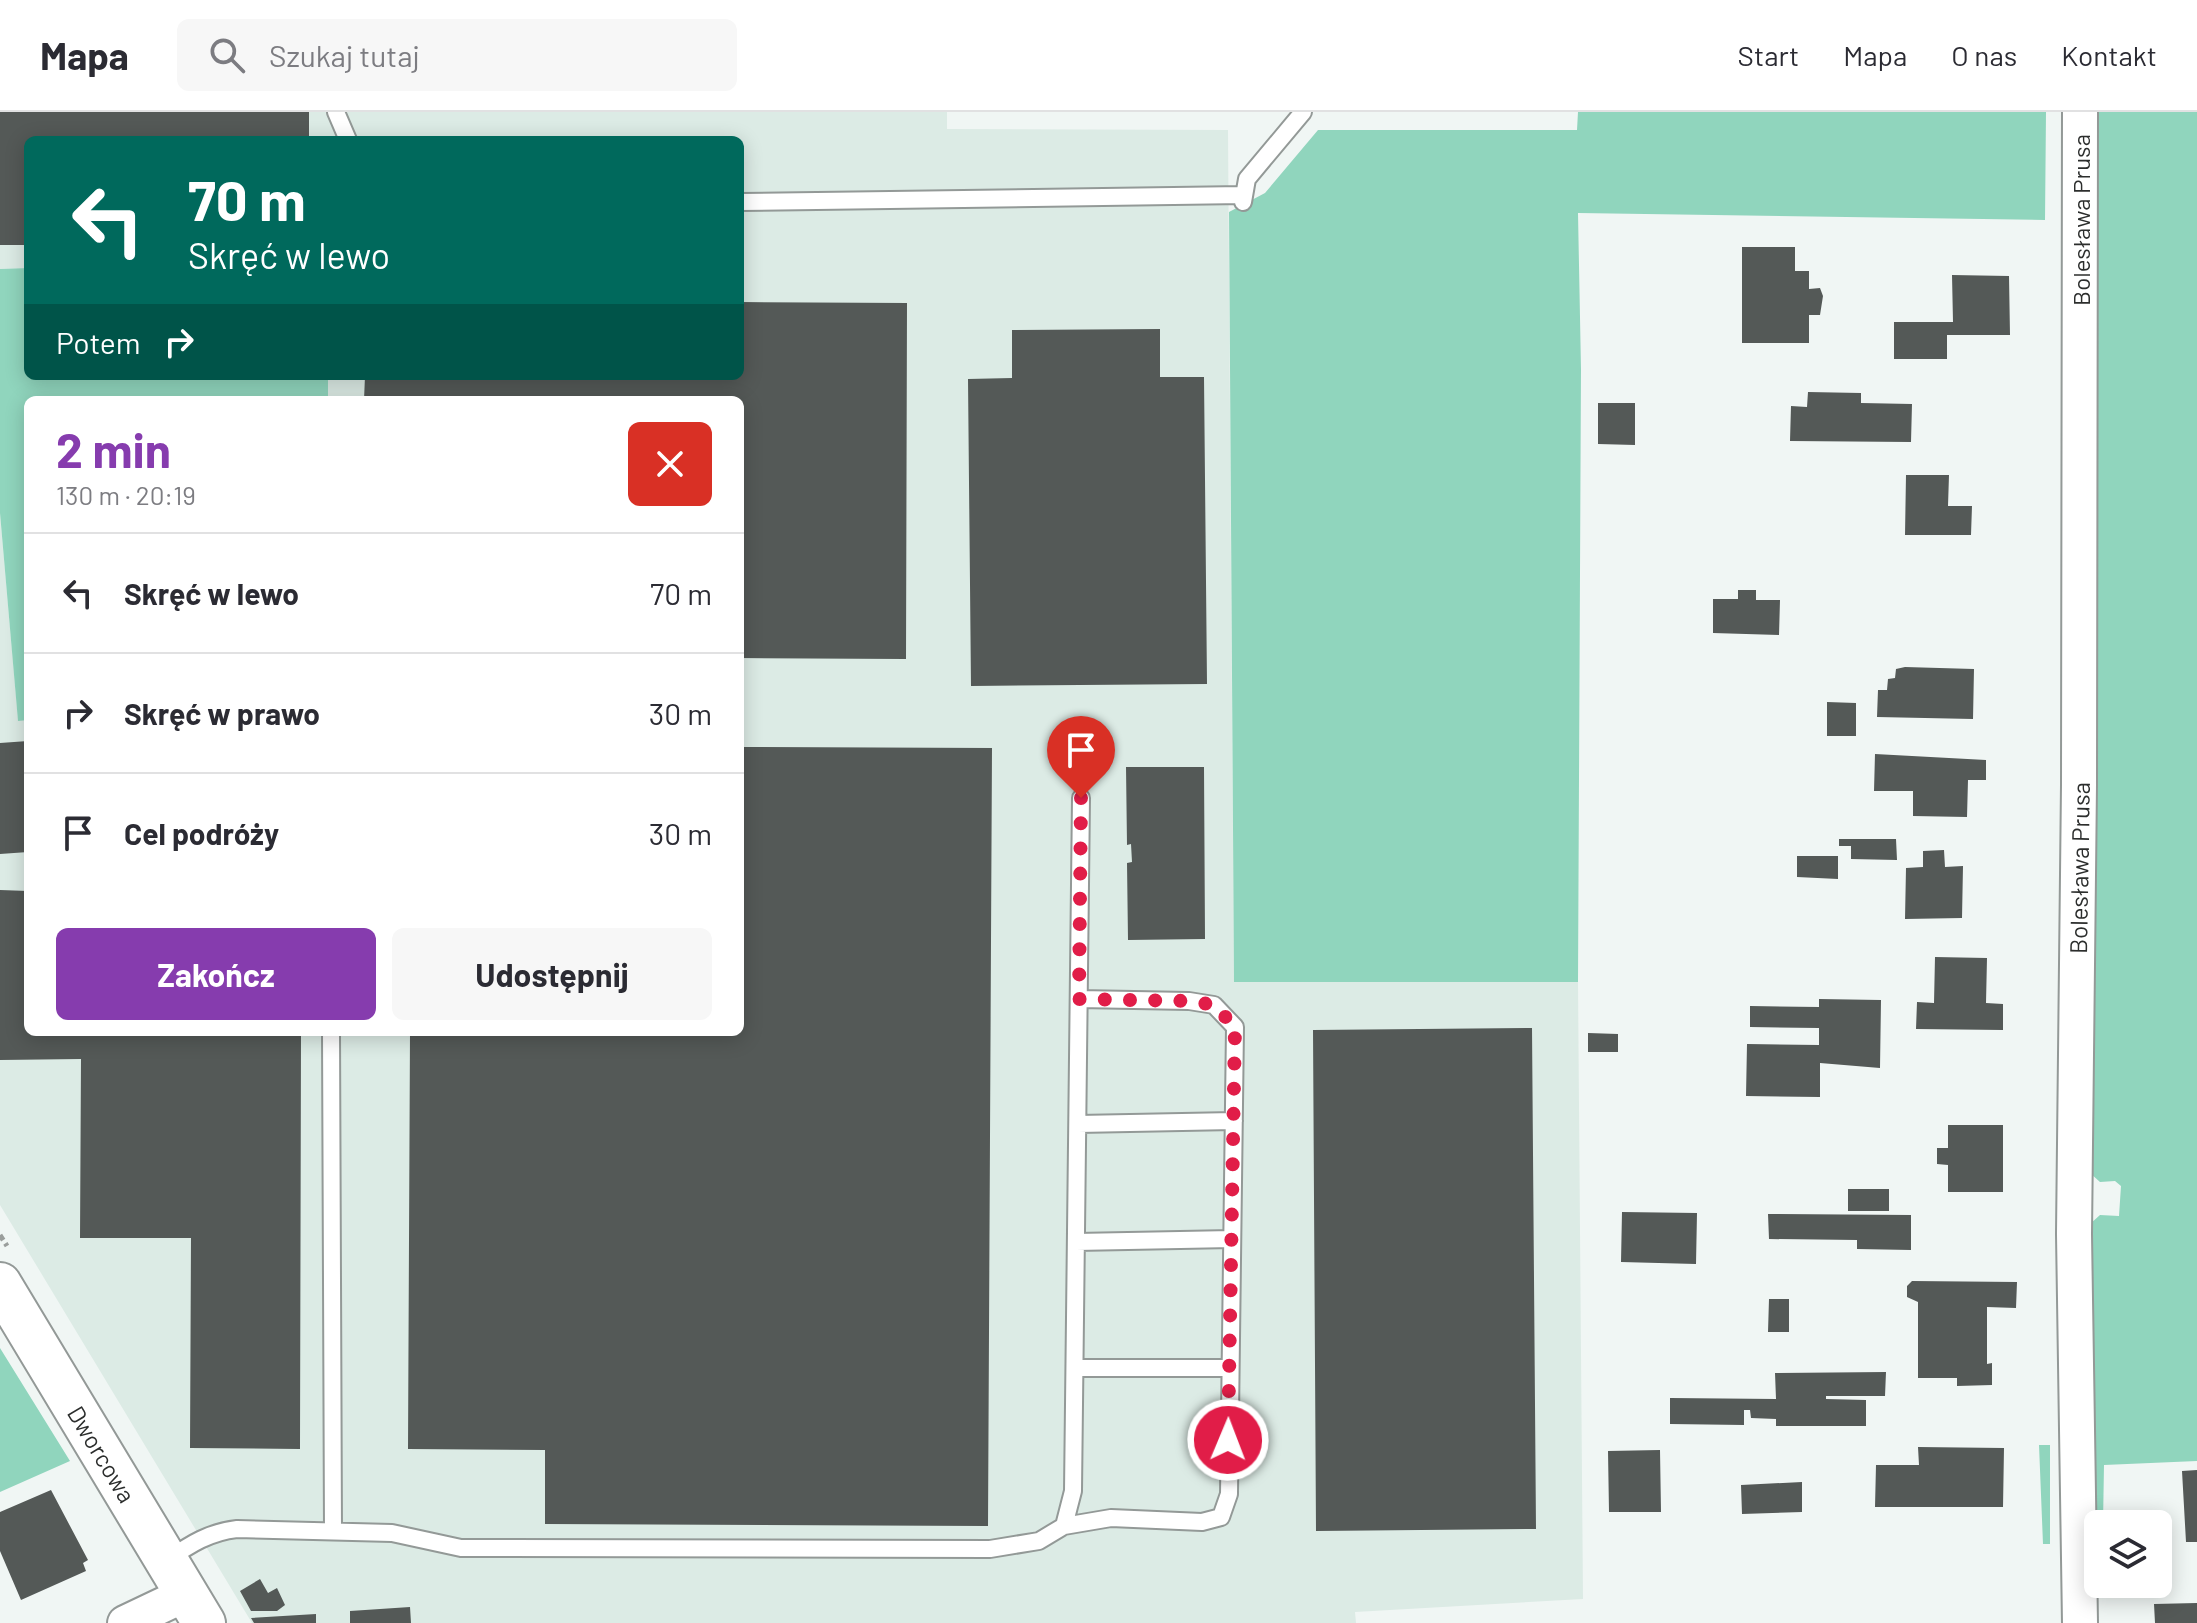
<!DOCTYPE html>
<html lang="pl">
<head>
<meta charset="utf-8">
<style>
	body { margin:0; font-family:Barlow,sans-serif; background:#f7f7f7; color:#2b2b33; height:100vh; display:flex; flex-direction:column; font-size:30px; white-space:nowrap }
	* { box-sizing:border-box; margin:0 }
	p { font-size:26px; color:#7c7c81 }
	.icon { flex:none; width:44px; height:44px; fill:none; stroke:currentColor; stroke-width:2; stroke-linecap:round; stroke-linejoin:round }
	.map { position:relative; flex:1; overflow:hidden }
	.sheet { position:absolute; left:24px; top:284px; width:720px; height:640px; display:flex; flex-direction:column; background:#fff; border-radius:12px; box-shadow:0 4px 20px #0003 }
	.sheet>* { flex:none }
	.top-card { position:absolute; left:24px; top:24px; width:720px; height:244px; border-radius:12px; box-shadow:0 4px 20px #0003; background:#00695c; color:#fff; overflow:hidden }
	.fabs { position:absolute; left:2084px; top:1398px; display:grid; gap:16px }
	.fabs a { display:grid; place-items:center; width:88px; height:88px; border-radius:12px; background:#fff; box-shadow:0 4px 20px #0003; font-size:40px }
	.pin { position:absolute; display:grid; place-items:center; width:68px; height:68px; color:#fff; margin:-82px -34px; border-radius:50% 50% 50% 0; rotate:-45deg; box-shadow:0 0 8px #0007 }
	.pin .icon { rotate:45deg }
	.me { position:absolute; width:88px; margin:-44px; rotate:1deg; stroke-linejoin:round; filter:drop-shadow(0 0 6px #0008) }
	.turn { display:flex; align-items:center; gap:28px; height:168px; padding:0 32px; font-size:36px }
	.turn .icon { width:104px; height:104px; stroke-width:2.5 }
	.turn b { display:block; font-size:56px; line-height:68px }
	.then { display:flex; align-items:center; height:76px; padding:0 32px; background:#0003; gap:16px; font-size:30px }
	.round { display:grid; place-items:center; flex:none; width:84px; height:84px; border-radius:12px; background:#f7f7f7 }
	.head { display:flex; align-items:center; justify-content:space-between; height:136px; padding:0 32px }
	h1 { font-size:48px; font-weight:700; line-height:60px; color:#863cae }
	.primary-button { display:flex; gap:16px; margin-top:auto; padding:16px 32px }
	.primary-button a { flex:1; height:92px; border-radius:12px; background:#863cae; color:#fff; font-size:32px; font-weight:700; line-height:92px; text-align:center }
	.primary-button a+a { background:#f7f7f7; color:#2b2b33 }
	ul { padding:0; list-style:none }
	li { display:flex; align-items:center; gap:24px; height:120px; padding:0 32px; border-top:2px solid #e1e1e2 }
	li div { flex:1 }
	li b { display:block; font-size:30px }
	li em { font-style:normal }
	header { display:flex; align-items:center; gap:48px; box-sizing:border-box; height:112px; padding:0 40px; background:#fff; border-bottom:2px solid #e1e1e2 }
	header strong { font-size:38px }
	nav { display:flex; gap:44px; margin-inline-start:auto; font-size:28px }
	.search { width:560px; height:72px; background:#f7f7f7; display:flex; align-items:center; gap:20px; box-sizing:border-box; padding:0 28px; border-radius:12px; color:#7c7c81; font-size:30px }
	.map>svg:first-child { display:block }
</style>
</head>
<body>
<header>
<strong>Mapa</strong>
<div class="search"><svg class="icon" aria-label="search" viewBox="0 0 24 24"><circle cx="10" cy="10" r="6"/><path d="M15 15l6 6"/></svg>Szukaj tutaj</div>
<nav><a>Start</a><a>Mapa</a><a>O nas</a><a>Kontakt</a></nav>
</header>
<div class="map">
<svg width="2197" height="1511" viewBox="0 0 2197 1511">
	<rect width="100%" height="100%" fill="#f0f6f4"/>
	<path fill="#dcebe5" d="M0,0h947v17l281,1 6,852h344l5,617 -228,13 1,11h-1104l-252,-418v-692l18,207h10v312h712v-632h-412v-24h412v-236h-712v128l-28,1z"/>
	<path fill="#90d5bd" d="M1578,0h468l-1,108 -467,-7 3,156 -3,613h-344l-5,-770 36,-19 53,-63h259z
		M2096,0h101v1349l-93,4 -1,59 -7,3 -6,-303 10,-9 19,1 2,-30 -6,-5 -15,1 -10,-9 6,-389z
		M28,156v108h300v24h-300v320l-10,1 -18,-208v-244z
		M0,1236l70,113 -70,31z
		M2039,1333h11v99h-7z"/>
	<path fill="#545957" d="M0,0h309v28h-281v105h-28z
		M1742,135h53v24h14v18l11,-1 3,8 -3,19h-11v28h-67z
		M1952,163l57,1 1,59h-63v24h-53v-37h59z
		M740,190l167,1 -1,356 -166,-1v-258h-376l1,-24h375z
		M1160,217v48h44l3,307 -236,2 -3,-307 44,-1v-48z
		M1808,280l53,1v10l51,1 -1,38 -121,-1 1,-35 16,1z
		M1598,291h37v42l-37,-1z
		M1906,363h43l-1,31h24l-1,29h-66z
		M1738,478h18v10h24l-1,35 -66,-2v-34h25z
		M1905,555l69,2 -1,50 -96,-2 1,-27h9l1,-11 7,-1 1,-9z
		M1827,590l29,1v33h-29z
		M28,629v111l-28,2v-111z
		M740,635l252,1 -4,778 -443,-2v-74l-137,-1 2,-417h330z
		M1875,642l111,6v20h-18l-1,37 -54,-1v-25h-39z
		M1126,655h78l1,172 -77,1 -1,-77 5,-1 -1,-18 -4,1z
		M1839,727h57l1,21 -46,-1v-13h-12z
		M1944,738l1,17 18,-1 -1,52 -57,1 1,-51 17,-1v-16z
		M1797,744h41v23l-41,-2z
		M0,778l28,1v141h273l-1,417 -110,-1 1,-210h-111l1,-179 -81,1z
		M1935,845l52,1 -1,45 17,1v26l-87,-1 1,-27 17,1z
		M1819,887l62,1 -1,68 -60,-5v34l-74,-1 1,-52 72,1v-17l-69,-1v-21l69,1z
		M1532,916l4,501 -220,2 -3,-501z
		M1588,921l30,1v18h-30z
		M1948,1013h55v67h-55v-27l-11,-1v-16h11z
		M1848,1077h41v22h-41z
		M1622,1100l75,1 -1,51 -75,-2z
		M1768,1102l143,1v35l-54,-1v-9l-88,-1z
		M1912,1169l105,1 -1,26 -29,-1v57l5,-1v22l-35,1v-8h-39v-76l-11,-5v-11z
		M1769,1187h20v33h-21z
		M1886,1260l-1,24h-59v3l40,1v26h-90v-7l-25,-1 -1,-8h-6v15l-74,-1v-26l106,1 -1,-26z
		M1918,1335l86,1 -1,59h-128l1,-42h43z
		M1660,1338l1,62h-52l-1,-61z
		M2197,1358v72h-11l-4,-71z
		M1802,1370v30l-60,2 -1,-29z
		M51,1378l37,70 -5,3 3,8 -65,29 -21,-49v-39z
		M260,1467l8,14 9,-5 8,17 -8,6h-26l-11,-20z
		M2197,1491v20h-42l-1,-19z
		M410,1495l1,16h-61v-12z
		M316,1502v9h-62l-3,-5z"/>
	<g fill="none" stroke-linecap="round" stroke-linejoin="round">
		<g stroke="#939997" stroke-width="20">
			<path id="service" d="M336,0l12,28
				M740,90l503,-7
				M1243,90l4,-23 56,-67
				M331,920l2,497
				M1078,1012l156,-3
				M1076,1130l156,-3
				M1075,1256h155
				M1064,1414l47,-8 91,4 19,-5 8,-23 6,-467 -21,-22 -25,-4 -110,-2
				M168,1448c22,-16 42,-28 69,-31l155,4 69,15 529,1 49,-8 25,-15 9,-35 8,-693"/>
		</g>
		<g stroke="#939997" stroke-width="38">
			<path id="minor" d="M125,1511l61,-29
				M2080,1511l-6,-389 5,-449 1,-673"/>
		</g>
		<g stroke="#939997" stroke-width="46">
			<path id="tertiary" d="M0,1172l204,339"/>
		</g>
		<path stroke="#9a9e9c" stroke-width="5" stroke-dasharray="6 4" stroke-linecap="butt" d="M0,1123l7,11"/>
		<use href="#service" stroke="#fff" stroke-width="16"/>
		<use href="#minor" stroke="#fff" stroke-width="34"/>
		<use href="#tertiary" stroke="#fff" stroke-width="42"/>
	</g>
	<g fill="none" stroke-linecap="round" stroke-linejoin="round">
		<path stroke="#e11d48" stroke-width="14" stroke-dasharray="0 25.2" d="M1081,686l-2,201 110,2 25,4 21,22 -7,413"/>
	</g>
	<g text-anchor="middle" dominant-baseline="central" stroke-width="8" stroke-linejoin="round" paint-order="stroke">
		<g font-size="24" fill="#2c2e2d" stroke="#fff">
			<text transform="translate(2080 108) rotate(-90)">Bolesława Prusa</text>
			<text transform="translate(2079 756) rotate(-89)">Bolesława Prusa</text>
			<text transform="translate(102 1342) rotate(59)">Dworcowa</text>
		</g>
	</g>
</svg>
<div class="fabs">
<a><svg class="icon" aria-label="layers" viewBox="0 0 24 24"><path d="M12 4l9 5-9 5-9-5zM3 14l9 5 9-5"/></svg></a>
</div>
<div class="pin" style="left:1081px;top:686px;background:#d93025"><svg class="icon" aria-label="arrive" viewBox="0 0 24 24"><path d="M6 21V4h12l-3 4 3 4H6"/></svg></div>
<svg class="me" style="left:1228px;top:1328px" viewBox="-20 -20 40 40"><circle r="17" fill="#e11d48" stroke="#fff" stroke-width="3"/><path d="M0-11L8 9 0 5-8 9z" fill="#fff"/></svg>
<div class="top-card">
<div class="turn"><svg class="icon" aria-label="left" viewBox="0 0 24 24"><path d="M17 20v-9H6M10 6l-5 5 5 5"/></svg><div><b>70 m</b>Skręć w lewo</div></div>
<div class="then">Potem<svg class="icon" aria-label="right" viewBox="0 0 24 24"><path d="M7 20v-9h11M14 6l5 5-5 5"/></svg></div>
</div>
<section class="sheet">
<div class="head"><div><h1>2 min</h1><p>130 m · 20:19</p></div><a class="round" style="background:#d93025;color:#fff"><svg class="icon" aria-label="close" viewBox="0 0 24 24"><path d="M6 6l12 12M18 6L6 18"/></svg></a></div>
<ul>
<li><svg class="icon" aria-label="left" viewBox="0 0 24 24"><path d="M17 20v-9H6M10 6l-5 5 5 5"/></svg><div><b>Skręć w lewo</b></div><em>70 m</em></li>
<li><svg class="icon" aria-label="right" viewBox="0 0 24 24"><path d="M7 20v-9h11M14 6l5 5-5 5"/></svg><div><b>Skręć w prawo</b></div><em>30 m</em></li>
<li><svg class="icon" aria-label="arrive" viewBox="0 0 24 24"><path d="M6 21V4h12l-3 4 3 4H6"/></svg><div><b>Cel podróży</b></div><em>30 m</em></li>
</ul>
<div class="primary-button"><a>Zakończ</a><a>Udostępnij</a></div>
</section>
</div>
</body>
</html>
